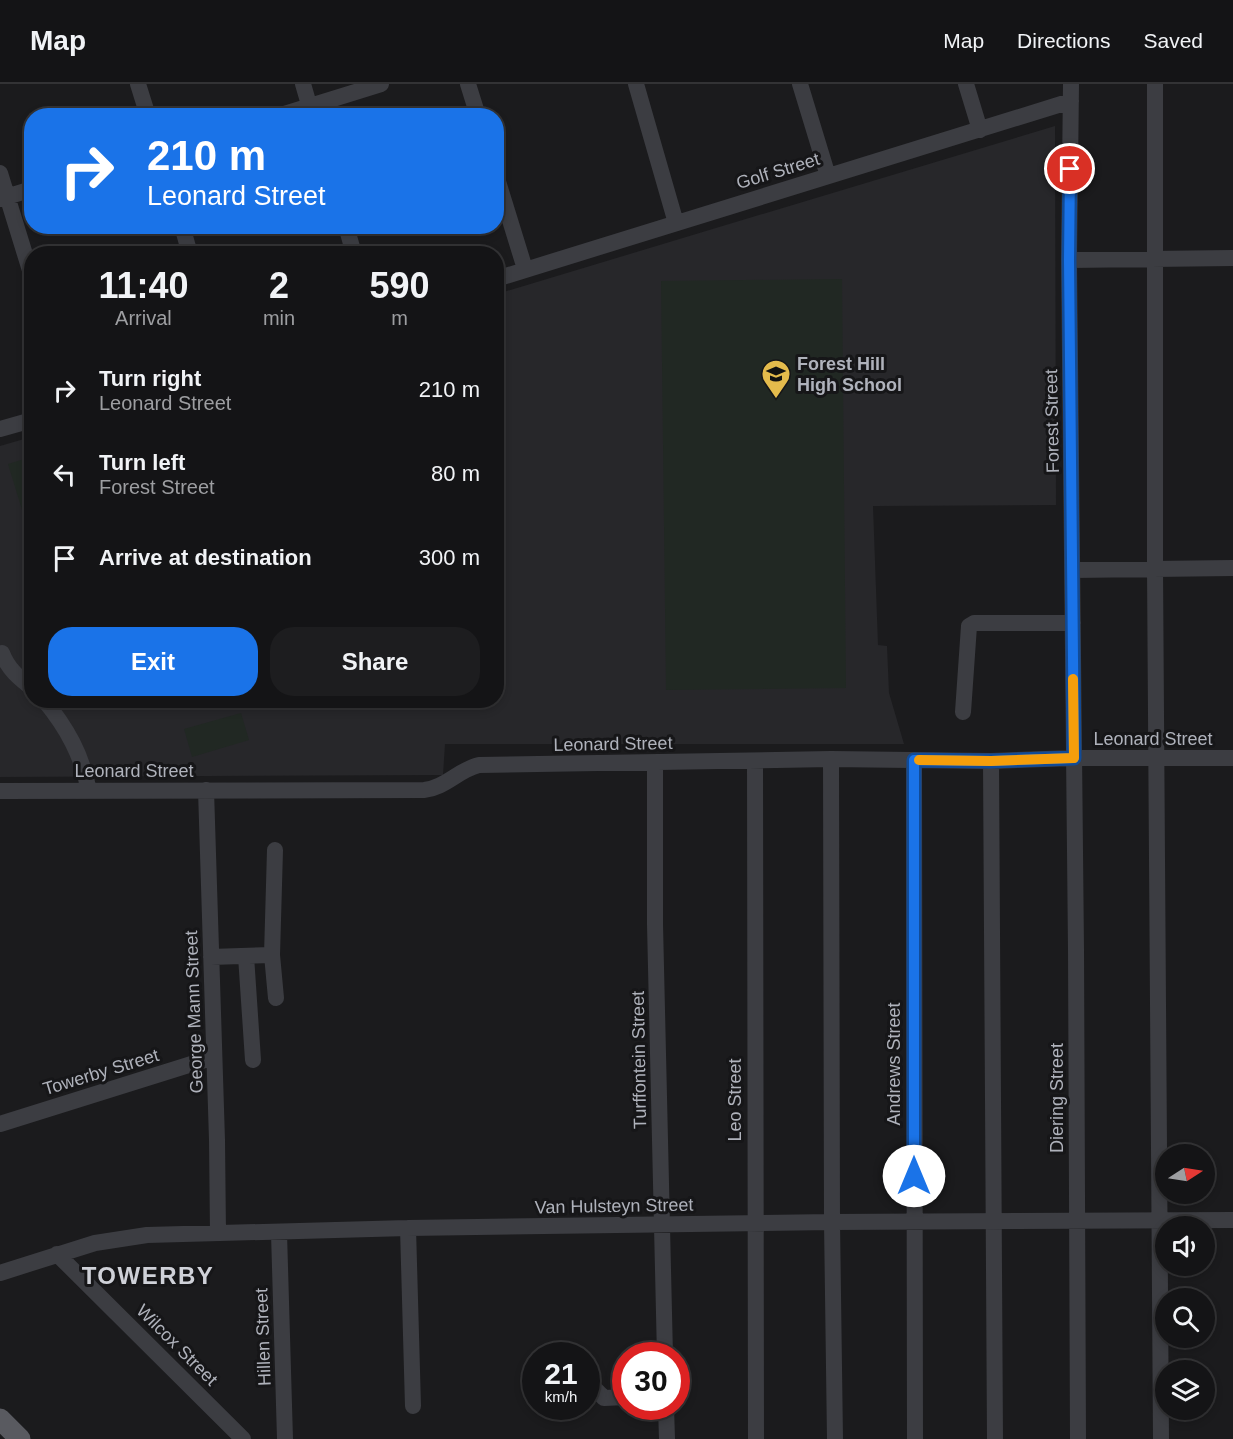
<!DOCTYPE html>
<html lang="en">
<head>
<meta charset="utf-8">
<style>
	body { margin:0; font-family:Arial,sans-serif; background:#1d1d1f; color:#f1f3f6; height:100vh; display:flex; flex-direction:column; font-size:22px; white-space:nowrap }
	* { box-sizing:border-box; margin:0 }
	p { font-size:20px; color:#9d9ea1 }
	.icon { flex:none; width:33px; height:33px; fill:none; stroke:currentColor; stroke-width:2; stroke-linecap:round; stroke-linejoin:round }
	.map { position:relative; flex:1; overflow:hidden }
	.details { position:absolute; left:24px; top:162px; width:480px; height:462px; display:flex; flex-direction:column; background:#141416; border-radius:24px; box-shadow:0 3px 9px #0003,0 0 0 2px #333335 }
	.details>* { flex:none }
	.banner { position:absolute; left:24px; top:24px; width:480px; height:126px; border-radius:24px; box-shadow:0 3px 9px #0003,0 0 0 2px #333335; background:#1a73e8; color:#fff; overflow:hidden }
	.needle { width:39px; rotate:78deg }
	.tools { position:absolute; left:1155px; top:1060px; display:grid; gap:12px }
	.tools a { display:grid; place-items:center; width:60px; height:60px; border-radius:50%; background:#141416; box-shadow:0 3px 9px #0003,0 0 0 2px #333335; font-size:30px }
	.speed { position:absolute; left:522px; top:1258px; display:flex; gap:12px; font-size:30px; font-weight:700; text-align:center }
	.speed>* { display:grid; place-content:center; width:78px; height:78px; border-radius:50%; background:#141416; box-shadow:0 3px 9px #0003,0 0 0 2px #333335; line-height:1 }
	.speed small { font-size:15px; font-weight:400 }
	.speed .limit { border:9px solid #d22; background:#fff; color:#111 }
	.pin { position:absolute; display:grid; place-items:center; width:51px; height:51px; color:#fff; margin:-26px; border:3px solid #fff; border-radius:50%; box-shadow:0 2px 6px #0007 }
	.me { position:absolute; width:66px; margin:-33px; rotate:0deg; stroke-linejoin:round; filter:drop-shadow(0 0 4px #0008) }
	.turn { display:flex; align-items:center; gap:21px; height:126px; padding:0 24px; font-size:27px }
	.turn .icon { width:78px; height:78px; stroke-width:2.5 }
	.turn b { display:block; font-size:42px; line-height:51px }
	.eta { display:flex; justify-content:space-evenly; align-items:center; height:102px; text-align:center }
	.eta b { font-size:36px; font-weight:700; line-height:42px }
	.button { display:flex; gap:12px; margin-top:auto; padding:12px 24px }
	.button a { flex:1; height:69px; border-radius:24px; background:#1a73e8; color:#fff; font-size:24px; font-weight:700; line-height:69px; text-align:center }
	.button a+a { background:#1d1d1f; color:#f1f3f6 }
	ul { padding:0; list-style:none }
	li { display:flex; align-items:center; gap:18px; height:84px; padding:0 24px }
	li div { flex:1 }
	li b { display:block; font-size:22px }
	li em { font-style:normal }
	header { display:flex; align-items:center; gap:36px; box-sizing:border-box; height:84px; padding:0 30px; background:#141416; border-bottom:2px solid #333335 }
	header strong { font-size:28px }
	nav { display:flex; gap:33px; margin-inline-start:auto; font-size:21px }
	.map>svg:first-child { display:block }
</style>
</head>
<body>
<header>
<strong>Map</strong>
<nav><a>Map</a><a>Directions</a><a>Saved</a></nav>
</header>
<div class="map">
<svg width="1233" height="1355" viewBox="0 0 1233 1355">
	<rect width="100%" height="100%" fill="#1b1b1d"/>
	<path fill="#27272a" d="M1055,42l1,379 -183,1 5,139 9,1 2,47 15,51h-459l-2,31 -443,2v-331l31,-9 1,263h464l1,-406z"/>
	<path fill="#212823" d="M842,195l4,409 -180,2 -5,-409z
		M31,373h1l-1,82 -23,-75z
		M241,629l8,27 -57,17 -8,-28z"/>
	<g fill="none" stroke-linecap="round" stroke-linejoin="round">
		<path stroke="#3c3d42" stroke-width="16" d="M138,0l10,32
			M303,0l9,31
			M468,0l10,32
			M636,0l40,139
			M800,0l28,92
			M966,0l14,46
			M1071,0l-2,176 7,689 2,490
			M1155,0v485l6,870
			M278,32l103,-32
			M0,89l32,104
			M496,91l29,94
			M0,115l32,-10
			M182,142l8,28
			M346,142l8,28
			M1069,176l164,-2
			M496,195l575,-178
			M0,345l32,-9
			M1073,486l160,-2
			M2,569c6,16 17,25 30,35
			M44,616c23,28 38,55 45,91
			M963,628l6,-86 5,-3h99
			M831,675l1,463 3,217
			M914,676l1,679
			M991,677l4,678
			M755,678l1,677
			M655,679v161l10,432
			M206,706l11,350 1,93
			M0,707l424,-1c21,-2 34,-20 55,-25l352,-6 160,2 83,-3h159
			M272,871l4,43
			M246,872l7,104
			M211,873l61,-2 3,-105
			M0,1040l214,-67
			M408,1144l5,178
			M279,1149l6,206
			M57,1170l186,185
			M0,1189l95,-30 52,-8 261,-7 424,-6 401,-2
			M586,1301h5l13,13 22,-1
			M531,1302h5
			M666,1323l1,32"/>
		<path stroke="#595a60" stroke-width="21" d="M0,1335l20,20"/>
	</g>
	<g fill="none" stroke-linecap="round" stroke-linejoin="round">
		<g stroke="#114b97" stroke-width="15">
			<path id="route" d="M914,1092v-416l77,1 83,-3 -5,-498 1,-91"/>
		</g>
		<use href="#route" stroke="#1a73e8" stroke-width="10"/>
		<path stroke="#f59e0b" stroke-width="10" d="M919,676l72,1 83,-3 -1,-79"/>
	</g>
	<defs>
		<g id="school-pin" transform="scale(1.5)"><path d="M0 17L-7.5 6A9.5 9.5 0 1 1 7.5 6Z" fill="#e4bb4c" stroke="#161618"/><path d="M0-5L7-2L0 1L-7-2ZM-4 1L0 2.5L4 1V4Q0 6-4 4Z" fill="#111"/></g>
	</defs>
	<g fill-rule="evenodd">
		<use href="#school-pin" x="776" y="290"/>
	</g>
	<g text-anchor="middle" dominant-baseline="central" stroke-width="6" stroke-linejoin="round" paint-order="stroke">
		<g font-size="18" fill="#afb2bb" stroke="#161618">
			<text transform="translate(778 87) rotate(-17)">Golf Street</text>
			<text transform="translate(1052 337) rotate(-91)">Forest Street</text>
			<text x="1153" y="655">Leonard Street</text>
			<text transform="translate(613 660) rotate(-1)">Leonard Street</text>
			<text x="134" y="687">Leonard Street</text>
			<text transform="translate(194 928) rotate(-92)">George Mann Street</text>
			<text transform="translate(639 976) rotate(-91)">Turffontein Street</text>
			<text transform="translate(894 980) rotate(-90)">Andrews Street</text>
			<text transform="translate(101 988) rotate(-17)">Towerby Street</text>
			<text transform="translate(1057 1014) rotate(-90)">Diering Street</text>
			<text transform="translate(735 1016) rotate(-90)">Leo Street</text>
			<text transform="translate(614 1122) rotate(-1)">Van Hulsteyn Street</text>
			<text transform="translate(263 1253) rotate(-92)">Hillen Street</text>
			<text transform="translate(177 1261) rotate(45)">Wilcox Street</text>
		</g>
		<g font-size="18" font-weight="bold" fill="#afb2bb" stroke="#161618" text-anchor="start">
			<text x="797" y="280">Forest Hill<tspan x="797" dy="21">High School</tspan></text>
		</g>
		<g font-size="24" font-weight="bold" letter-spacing="1.5" fill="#cfd1d8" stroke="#161618">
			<text x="148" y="1191">TOWERBY</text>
		</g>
	</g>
</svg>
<div class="tools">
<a><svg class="needle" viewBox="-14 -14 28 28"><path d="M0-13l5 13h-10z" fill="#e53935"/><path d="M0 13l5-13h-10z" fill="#9d9ea1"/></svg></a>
<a><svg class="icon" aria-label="sound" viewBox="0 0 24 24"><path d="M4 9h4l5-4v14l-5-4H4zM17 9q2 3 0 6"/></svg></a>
<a><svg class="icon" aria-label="search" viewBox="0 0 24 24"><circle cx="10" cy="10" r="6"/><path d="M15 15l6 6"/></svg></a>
<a><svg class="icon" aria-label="layers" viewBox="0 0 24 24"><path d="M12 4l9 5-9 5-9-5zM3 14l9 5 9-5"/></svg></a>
</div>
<div class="speed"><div>21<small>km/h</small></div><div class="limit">30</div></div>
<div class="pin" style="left:1070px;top:85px;background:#d93025"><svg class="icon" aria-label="arrive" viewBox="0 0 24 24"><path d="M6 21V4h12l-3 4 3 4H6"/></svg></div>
<svg class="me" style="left:914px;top:1092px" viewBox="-20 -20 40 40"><circle r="19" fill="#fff"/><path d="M0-13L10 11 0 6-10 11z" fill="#1a73e8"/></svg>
<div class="banner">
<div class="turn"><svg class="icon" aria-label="right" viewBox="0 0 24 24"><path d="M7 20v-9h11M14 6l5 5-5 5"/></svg><div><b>210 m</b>Leonard Street</div></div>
</div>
<section class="details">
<div class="eta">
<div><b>11:40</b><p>Arrival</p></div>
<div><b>2</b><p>min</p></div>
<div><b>590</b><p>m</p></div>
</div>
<ul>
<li><svg class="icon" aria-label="right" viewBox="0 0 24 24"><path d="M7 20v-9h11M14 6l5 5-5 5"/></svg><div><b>Turn right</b><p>Leonard Street</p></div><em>210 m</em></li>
<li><svg class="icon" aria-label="left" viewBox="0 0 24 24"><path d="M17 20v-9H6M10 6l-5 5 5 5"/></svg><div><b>Turn left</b><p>Forest Street</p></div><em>80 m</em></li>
<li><svg class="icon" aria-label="arrive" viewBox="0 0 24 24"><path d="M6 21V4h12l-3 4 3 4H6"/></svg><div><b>Arrive at destination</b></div><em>300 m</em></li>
</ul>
<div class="button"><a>Exit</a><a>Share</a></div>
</section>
</div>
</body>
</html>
